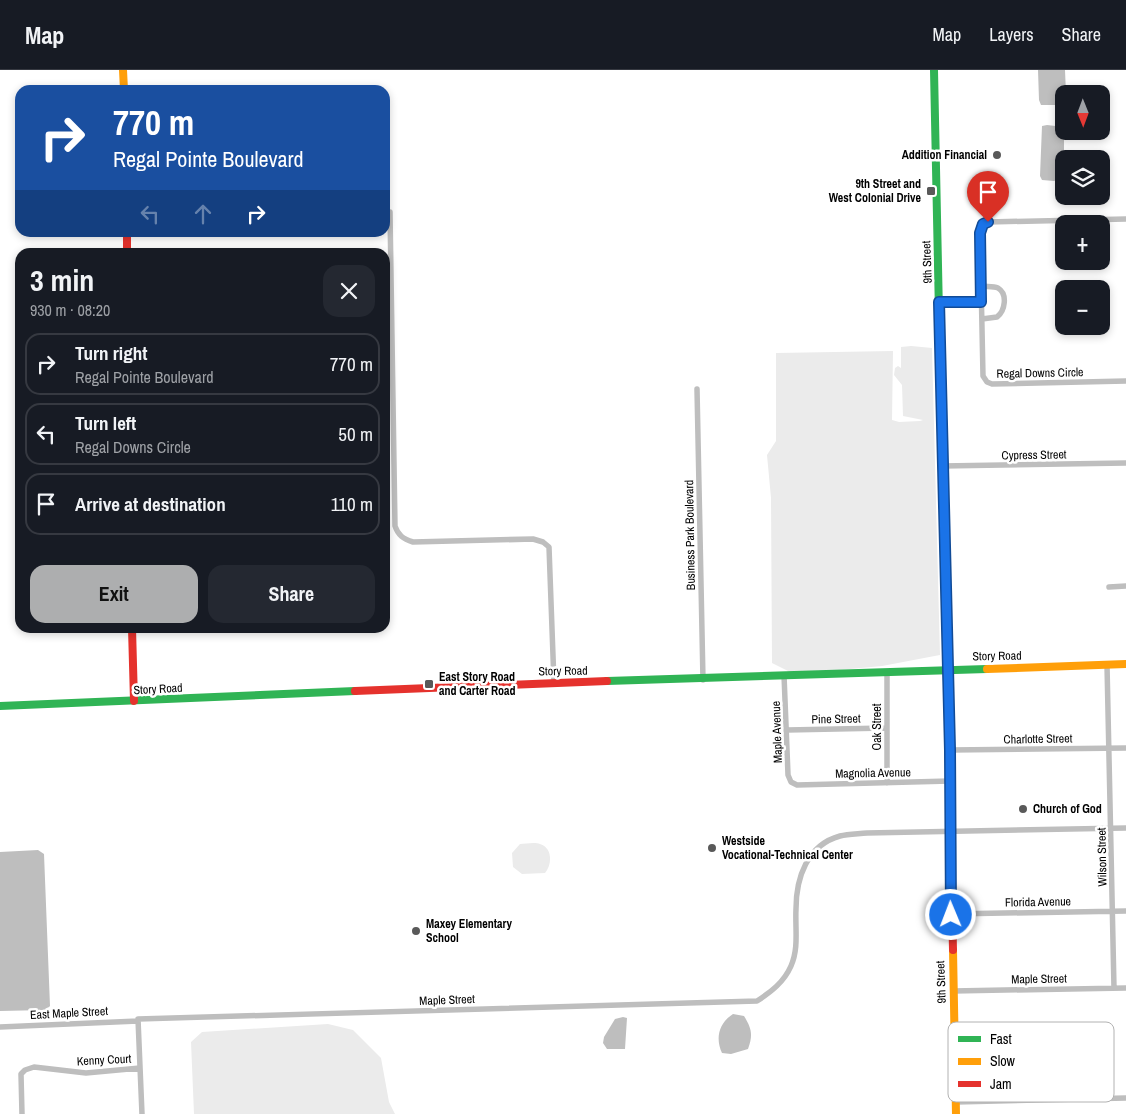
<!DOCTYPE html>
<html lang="en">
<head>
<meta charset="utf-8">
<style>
	body { margin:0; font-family:"Archivo Narrow",sans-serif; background:#242831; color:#f1f3f6; height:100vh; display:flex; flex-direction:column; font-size:19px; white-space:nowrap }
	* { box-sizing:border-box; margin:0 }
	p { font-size:16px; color:#9ea1a6 }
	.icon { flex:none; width:28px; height:28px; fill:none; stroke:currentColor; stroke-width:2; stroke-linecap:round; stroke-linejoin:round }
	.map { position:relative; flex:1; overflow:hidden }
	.side { position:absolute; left:15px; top:178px; width:375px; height:385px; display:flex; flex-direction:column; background:#171b24; border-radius:15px; box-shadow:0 2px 8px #0003 }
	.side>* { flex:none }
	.hud { position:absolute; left:15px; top:15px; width:375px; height:152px; border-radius:15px; box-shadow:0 2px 8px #0003; background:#1a4fa0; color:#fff; overflow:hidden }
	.needle { width:32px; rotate:179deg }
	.fabs { position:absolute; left:1055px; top:15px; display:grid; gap:10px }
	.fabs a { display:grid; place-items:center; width:55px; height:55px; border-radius:10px; background:#171b24; box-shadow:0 2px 8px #0003; font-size:25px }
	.pin { position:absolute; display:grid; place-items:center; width:42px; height:42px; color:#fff; margin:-51px -21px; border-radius:50% 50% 50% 0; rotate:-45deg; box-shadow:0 0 5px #0007 }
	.pin .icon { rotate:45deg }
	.me { position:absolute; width:55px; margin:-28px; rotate:359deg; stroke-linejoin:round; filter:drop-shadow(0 0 4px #0008) }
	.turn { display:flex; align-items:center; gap:18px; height:105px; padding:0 15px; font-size:22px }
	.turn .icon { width:65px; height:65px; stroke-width:2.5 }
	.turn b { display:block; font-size:35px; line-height:42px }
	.lanes { display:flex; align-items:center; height:48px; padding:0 15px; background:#0003; justify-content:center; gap:25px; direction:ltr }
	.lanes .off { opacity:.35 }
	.round { display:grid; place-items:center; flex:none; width:52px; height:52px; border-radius:15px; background:#242831 }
	.headline { display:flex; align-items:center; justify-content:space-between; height:85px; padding:0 15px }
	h1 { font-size:30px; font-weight:700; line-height:38px }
	.action { display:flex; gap:10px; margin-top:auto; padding:10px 15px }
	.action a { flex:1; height:58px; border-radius:15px; background:#adaeaf; color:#111; font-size:20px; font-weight:700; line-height:58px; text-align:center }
	.action a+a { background:#242831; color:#f1f3f6 }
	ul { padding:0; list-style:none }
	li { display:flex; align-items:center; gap:15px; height:62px; margin:0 10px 8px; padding:0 5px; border:2px solid #363941; border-radius:15px }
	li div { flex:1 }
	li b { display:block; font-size:19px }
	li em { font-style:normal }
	header { display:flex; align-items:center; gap:30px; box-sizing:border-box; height:70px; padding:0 25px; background:#171b24; border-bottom:1px solid #363941 }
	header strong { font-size:24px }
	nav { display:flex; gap:28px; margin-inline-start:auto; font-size:18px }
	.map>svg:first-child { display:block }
</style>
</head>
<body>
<header>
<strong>Map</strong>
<nav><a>Map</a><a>Layers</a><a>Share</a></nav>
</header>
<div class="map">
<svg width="1126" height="1044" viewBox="0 0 1126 1044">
	<rect width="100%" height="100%" fill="#fff"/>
	<path fill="#ebebeb" d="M911,276l21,2 8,307 -58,11 -64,6 -24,2 -22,-11 -1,-165 -4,-43 9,-14v-88l117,-2 -1,69 7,2 21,-1 3,-1 -20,-4 -1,-31 -8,-10 1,-7 3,-2 3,2v-21z
		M520,774c5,0 15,-2 20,0 13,4 12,21 5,29l-23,1 -9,-7 -1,-14z
		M328,954l25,6 28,28 8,44 6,12h-201l-3,-72 11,-10z"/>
	<path fill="#bebebe" d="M1038,0h27l1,24h-2l-1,11h-22l-2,-5z
		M1047,55l17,2v51l-10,3 -12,-1 -2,-4 2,-50z
		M38,780l6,4 6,152 -4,4 -46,1v-159z
		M733,944l11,2c8,13 9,19 4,33l-17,5 -9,-1c-7,-15 -3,-30 11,-39z
		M623,947l4,1 -2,31h-18l-4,-6 1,-6 11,-18z"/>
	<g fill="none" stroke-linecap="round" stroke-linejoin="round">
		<path stroke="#bebebe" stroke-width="5.5" d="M390,142l5,314c3,9 8,13 18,16l120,-3 10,3 6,5 5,136
			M1126,149l-138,3 -5,2 -3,9 3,143 4,6 5,2 134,-3
			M981,216c5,1 12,0 17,2 10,6 7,23 -1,29l-15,2
			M939,232h42
			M697,319l6,291
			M942,396l184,-3
			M1109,517l17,-1
			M1107,595l7,323
			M784,605l4,100 3,7 6,3 153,-4
			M787,660l99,-2
			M950,680l176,-2
			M887,713v-111
			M951,844l175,-3
			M953,921l173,-3
			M0,957l138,-6
			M956,1032l170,-4
			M22,1044l-1,-40 4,-4 9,-3 52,6 54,-5
			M142,1044l-4,-95 619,-18c14,-9 27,-19 34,-35 8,-18 4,-37 5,-57 0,-31 11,-64 44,-73 8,-2 18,-2 27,-3l259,-5"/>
		<path stroke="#30b455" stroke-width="8" d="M934,0l10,489
			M607,611l380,-12
			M0,636l355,-15"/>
		<path stroke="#ff9f0a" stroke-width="8" d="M123,0l1,20
			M944,489l4,163
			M987,599l139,-5
			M953,880l3,164"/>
		<path stroke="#e5322d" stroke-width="8" d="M127,162v20
			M132,558l2,73
			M355,621l252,-10
			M948,652l5,228"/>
	</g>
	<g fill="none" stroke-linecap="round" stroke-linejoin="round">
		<g stroke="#114b97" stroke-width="12">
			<path id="route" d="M951,845l-1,-165 -11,-448h42l-1,-69 3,-9 5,-2"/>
		</g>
		<use href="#route" stroke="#1a73e8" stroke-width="9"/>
	</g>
	<g fill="#595959" stroke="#fff" stroke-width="2">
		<circle cx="997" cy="85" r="5"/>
		<rect x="926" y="116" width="10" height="10" rx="2.5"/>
		<rect x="424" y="609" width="10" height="10" rx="2.5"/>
		<circle cx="1023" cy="739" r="5"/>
		<circle cx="712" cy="778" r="5"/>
		<circle cx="416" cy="861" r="5"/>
	</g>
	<g text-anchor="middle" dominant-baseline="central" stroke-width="5" stroke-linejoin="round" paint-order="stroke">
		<g font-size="12" font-weight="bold" fill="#000" stroke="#fff" text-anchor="start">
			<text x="987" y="85" text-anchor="end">Addition Financial</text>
			<text x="921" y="114" text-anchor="end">9th Street and<tspan x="921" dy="14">West Colonial Drive</tspan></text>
			<text x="439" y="607">East Story Road<tspan x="439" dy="14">and Carter Road</tspan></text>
			<text x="1033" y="739">Church of God</text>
			<text x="722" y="771">Westside<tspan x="722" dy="14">Vocational-Technical Center</tspan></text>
			<text x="426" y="854">Maxey Elementary<tspan x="426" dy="14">School</tspan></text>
		</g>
		<g font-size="12" fill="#000" stroke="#fff">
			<text transform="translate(927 192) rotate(-92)">9th Street</text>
			<text transform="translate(1040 303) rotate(-1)">Regal Downs Circle</text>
			<text transform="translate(1034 385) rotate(-1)">Cypress Street</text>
			<text transform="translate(690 465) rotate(-91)">Business Park Boulevard</text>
			<text transform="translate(997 586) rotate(-1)">Story Road</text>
			<text transform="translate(563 601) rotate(-1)">Story Road</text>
			<text transform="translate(158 619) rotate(-3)">Story Road</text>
			<text transform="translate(836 649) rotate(-1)">Pine Street</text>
			<text transform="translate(877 657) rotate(-90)">Oak Street</text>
			<text transform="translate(777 662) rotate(-92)">Maple Avenue</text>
			<text transform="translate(1038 669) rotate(-1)">Charlotte Street</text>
			<text transform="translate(873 703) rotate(-1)">Magnolia Avenue</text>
			<text transform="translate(1102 787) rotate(-91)">Wilson Street</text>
			<text transform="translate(1038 832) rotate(-1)">Florida Avenue</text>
			<text transform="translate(1039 909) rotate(-1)">Maple Street</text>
			<text transform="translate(941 912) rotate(-92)">9th Street</text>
			<text transform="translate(447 930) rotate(-2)">Maple Street</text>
			<text transform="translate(69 943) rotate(-3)">East Maple Street</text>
			<text transform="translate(104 990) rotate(-3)">Kenny Court</text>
		</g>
	</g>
	<rect x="948" y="952" width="166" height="80" rx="8" fill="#fff" stroke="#b2b2b2" stroke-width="1"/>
	<rect x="958" y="966" width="23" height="6" fill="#30b455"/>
	<rect x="958" y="988" width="23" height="7" fill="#ff9f0a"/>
	<rect x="958" y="1011" width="23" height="6" fill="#e5322d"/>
	<g font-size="14" fill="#000">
		<text x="990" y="974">Fast</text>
		<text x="990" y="996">Slow</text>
		<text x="990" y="1019">Jam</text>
	</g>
</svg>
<div class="fabs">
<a><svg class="needle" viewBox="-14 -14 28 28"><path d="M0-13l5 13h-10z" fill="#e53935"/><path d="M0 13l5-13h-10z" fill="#9ea1a6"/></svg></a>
<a><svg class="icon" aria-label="layers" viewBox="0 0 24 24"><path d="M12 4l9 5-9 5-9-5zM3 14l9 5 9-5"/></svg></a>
<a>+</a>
<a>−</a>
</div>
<div class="pin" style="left:988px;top:152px;background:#d93025"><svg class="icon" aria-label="arrive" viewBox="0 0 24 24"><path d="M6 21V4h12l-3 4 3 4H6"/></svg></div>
<svg class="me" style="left:951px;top:845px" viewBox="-20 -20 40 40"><circle r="17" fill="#1a73e8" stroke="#fff" stroke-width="3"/><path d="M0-11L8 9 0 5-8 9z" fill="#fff"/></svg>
<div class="hud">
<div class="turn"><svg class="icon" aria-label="right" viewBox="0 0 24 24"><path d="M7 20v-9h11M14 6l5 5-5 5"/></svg><div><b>770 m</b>Regal Pointe Boulevard</div></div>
<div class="lanes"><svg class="icon off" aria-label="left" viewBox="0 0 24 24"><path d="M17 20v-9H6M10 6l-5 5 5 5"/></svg><svg class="icon off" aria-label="ahead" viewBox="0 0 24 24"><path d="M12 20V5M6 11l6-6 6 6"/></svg><svg class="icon" aria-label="right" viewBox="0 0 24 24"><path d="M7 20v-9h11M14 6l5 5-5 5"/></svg></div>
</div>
<section class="side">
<div class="headline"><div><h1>3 min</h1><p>930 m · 08:20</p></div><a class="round"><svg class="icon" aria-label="close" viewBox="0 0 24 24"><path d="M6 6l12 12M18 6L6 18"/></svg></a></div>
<ul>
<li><svg class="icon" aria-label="right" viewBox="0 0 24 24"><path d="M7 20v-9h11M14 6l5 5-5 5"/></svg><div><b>Turn right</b><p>Regal Pointe Boulevard</p></div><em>770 m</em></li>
<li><svg class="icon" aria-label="left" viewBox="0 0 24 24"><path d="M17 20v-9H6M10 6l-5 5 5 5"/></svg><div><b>Turn left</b><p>Regal Downs Circle</p></div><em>50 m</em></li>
<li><svg class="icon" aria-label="arrive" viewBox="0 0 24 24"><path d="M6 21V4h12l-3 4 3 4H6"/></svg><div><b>Arrive at destination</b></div><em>110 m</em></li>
</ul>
<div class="action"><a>Exit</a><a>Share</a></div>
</section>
</div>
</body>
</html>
